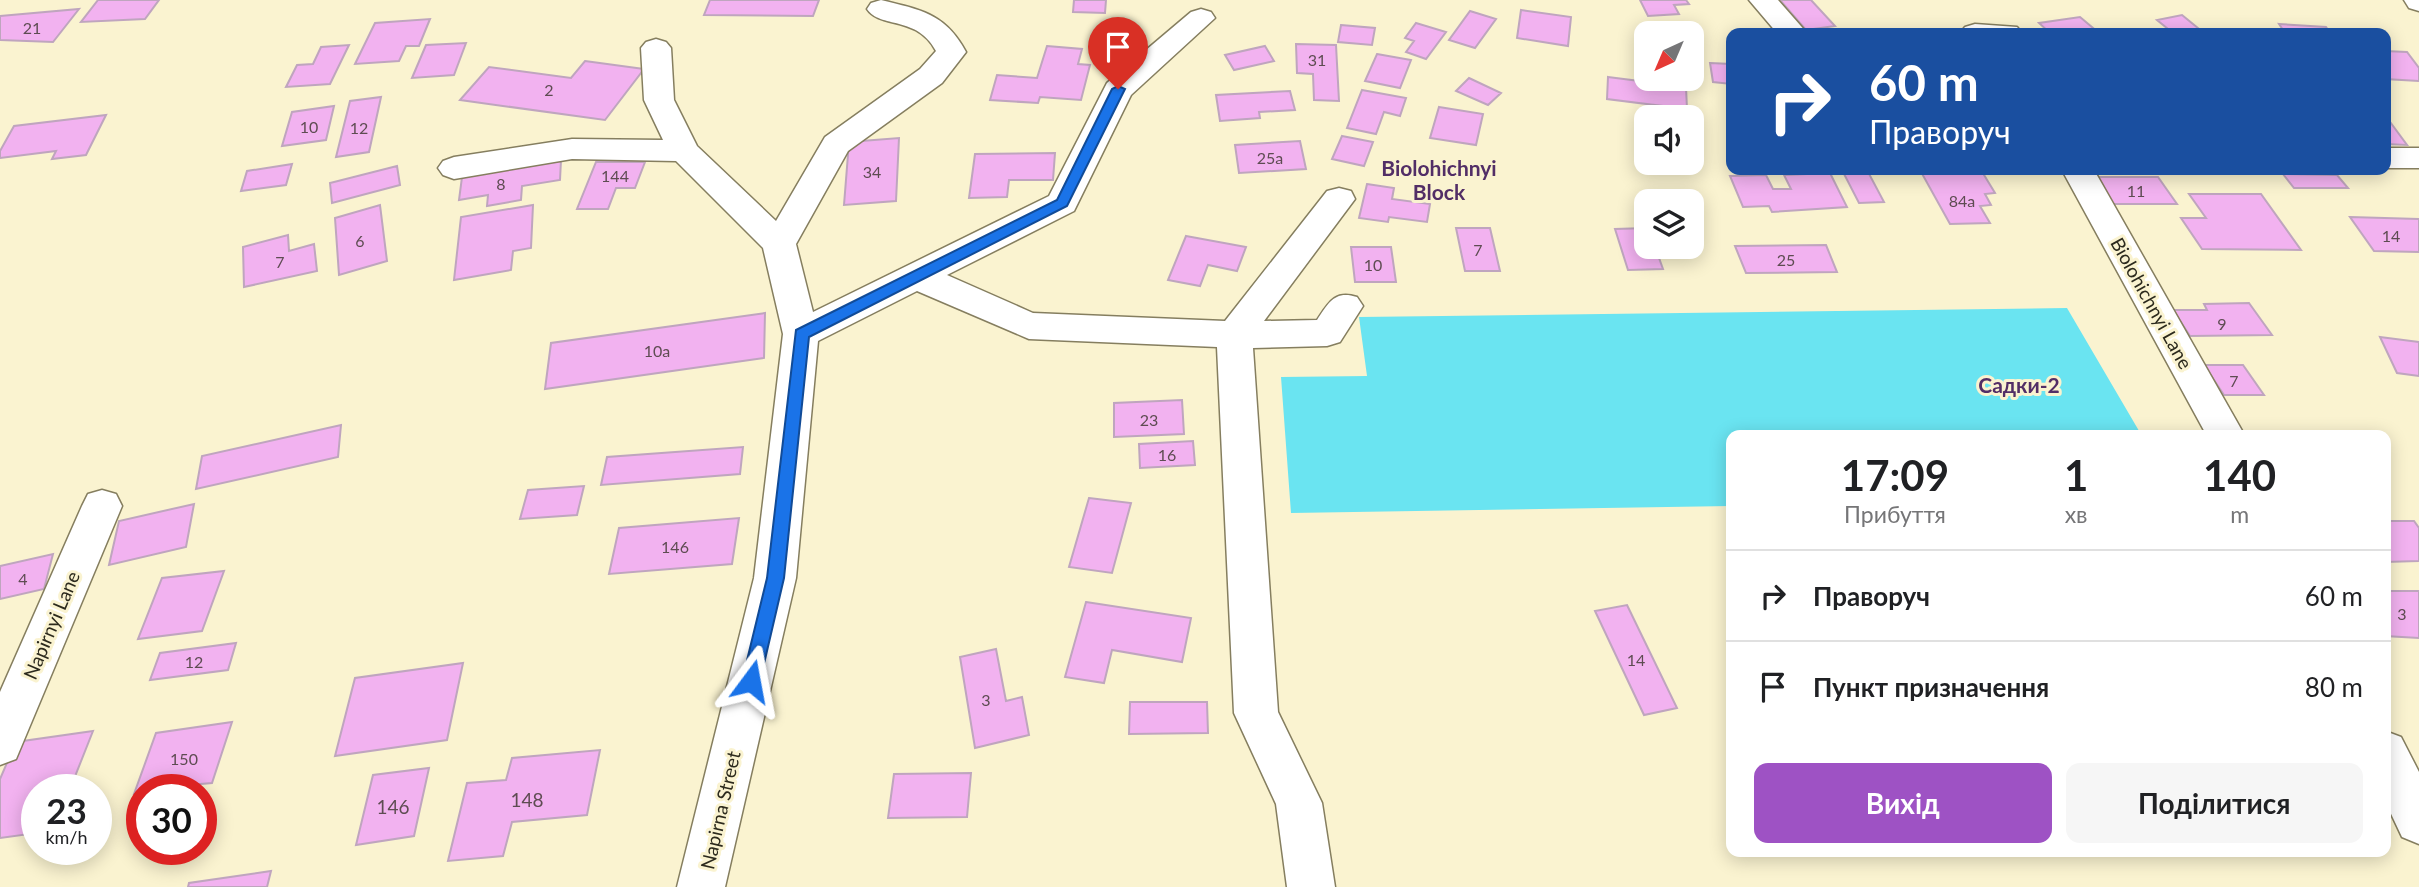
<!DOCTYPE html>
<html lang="uk">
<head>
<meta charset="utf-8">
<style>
	body { margin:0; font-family:Lato,sans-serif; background:#f6f6f6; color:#202124; height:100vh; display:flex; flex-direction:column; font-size:26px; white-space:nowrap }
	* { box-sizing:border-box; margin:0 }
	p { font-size:23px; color:#757577 }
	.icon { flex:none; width:38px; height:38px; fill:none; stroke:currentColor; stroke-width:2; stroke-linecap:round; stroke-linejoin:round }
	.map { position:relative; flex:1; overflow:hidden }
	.drawer { position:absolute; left:1726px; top:430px; width:665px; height:427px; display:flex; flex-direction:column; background:#fff; border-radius:14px; box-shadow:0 4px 18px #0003 }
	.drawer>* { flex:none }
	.banner { position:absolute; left:1726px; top:28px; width:665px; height:147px; border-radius:14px; box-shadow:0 4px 18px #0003; background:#1a4fa0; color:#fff; overflow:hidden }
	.needle { width:46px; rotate:224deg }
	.fabs { position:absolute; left:1634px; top:21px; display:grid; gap:14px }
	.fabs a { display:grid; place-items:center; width:70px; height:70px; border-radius:14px; background:#fff; box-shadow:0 4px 18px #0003; font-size:35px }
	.speed { position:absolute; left:21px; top:774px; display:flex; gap:14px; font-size:35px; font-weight:700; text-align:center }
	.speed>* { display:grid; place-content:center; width:91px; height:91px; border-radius:50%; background:#fff; box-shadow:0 4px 18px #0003; line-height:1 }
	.speed small { font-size:18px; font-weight:400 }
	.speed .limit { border:10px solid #d22; background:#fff; color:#111 }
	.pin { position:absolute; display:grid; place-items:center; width:60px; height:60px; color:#fff; margin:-72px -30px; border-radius:50% 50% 50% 0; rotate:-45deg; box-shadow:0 0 7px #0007 }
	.pin .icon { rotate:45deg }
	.me { position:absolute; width:77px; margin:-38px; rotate:13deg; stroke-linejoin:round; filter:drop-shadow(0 0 5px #0008) }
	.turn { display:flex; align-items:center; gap:24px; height:147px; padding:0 28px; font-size:32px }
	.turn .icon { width:91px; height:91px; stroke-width:2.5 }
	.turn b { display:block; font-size:49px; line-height:60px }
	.eta { display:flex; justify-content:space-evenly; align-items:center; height:119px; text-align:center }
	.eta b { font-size:42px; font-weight:700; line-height:49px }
	.action { display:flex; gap:14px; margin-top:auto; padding:14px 28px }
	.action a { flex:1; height:80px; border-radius:14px; background:#9e52c4; color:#fff; font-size:28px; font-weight:700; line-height:80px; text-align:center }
	.action a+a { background:#f6f6f6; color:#202124 }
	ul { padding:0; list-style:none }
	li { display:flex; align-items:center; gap:21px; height:91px; padding:0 28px; border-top:2px solid #e0e0e0 }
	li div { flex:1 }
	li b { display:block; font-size:26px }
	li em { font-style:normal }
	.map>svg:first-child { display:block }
</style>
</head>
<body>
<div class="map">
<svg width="2419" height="887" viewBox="0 0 2419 887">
	<rect width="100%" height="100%" fill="#faf3d0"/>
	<path fill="#6ae4f1" d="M2067,308l75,128h-411v70l-440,7 -10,-136 86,-1 -8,-59z"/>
	<path fill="#f2b2f0" stroke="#bfa5be" stroke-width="2" d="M98,0h61l-14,19 -64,3z
		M710,0h109l-6,16 -109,-1z
		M1074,0h32l-1,13 -32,-1z
		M1640,0h46l3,4 -15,1 5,9 -31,2z
		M1780,0h31l24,26 -29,4z
		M79,9l-26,33 -53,-2v-24z
		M1521,10l50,7 -3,29 -51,-8z
		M1470,11l26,8 -21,29 -26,-8z
		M2182,15l22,18h-31l-16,-13z
		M2080,17l19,16h-49l-11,-10z
		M430,19l-11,27h-13l-7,15 -44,3 20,-41z
		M1416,23l30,9 -20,27 -20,-7 8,-11 -9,-3z
		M2279,24l47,3 4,6h-45z
		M1341,25l34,3 -3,17 -34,-3z
		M466,43l-12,32 -42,3 14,-33z
		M1296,44l40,1 3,56 -25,-1 -1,-26 -16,-1z
		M349,45l-19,39 -44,3 11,-22 16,-1 8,-17z
		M1047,46l35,3 -4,15 12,1 -9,35 -41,-3 -2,6 -48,-3 7,-25 40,3z
		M1265,46l9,15 -40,9 -9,-15z
		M2385,51l22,1 12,16v13l-34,-2z
		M1377,54l34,6 -11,28 -35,-7z
		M585,61l59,8 -39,51 -145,-20 29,-33 82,11z
		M1710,63l21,1v20l-18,-2z
		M1608,77l78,10 1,22 -80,-10z
		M1469,78l32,15 -13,12 -32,-14z
		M1362,90l44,8 -6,18 -16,-4 -8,22 -29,-6z
		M1290,91l5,19 -36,2 1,6 -40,3 -4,-26z
		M381,97l-12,55 -33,5 14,-56z
		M334,106l-8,34 -44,6 10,-34z
		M1439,107l44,7 -7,31 -46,-7z
		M106,115l-20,40 -34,4 4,-8 -56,7v-7l14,-25z
		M2385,115l22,30 -22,-1z
		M1342,136l31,6 -9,24 -32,-7z
		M899,138l-3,63 -52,4 5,-63z
		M1300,141l6,28 -67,4 -4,-28z
		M1055,153l-2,27h-44l-2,17 -38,1 6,-44z
		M561,160l-1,20 -38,6 -1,14 -34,6 1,-11 -29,5 3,-23z
		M596,162h49l-10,26h-19l-8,21h-31z
		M292,164l-6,21 -45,6 6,-20z
		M397,166l3,19 -68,18 -2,-20z
		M1842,170h25l17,32 -25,1z
		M1920,170h61l14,23 -10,1 6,11 -11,1 10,17 -40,1z
		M1830,173l17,34 -75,5 -3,-6 -26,1 -13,-31 36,-1 7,14h18l-7,-14z
		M2283,174l54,1 11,13h-54z
		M2096,177h62l19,27h-64z
		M1367,184l27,4 -2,11 38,5 -3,18 -38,-5 -1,5 -29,-4z
		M2189,194h72l40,56 -99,-1 -21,-31h25z
		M380,205l7,56 -48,14 -4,-57z
		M533,205l-2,43 -18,3 -2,19 -57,10 7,-63z
		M2350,217l69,2v33l-45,-1z
		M1456,228h34l10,43h-35z
		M1647,228v19h8l8,22 -35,1 -13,-41z
		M288,235l1,16 25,-7 3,27 -73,16 -1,-40z
		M1186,236l60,11 -9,24 -29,-6 -8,21 -32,-6z
		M1826,245l11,27 -91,1 -11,-27z
		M1351,247h40l5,35h-41z
		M2249,303l23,32 -82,1 -17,-26h34l-3,-6z
		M765,313l-1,45 -219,31 6,-46z
		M2380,337l39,5v34l-22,-3z
		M2204,365h39l21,30h-40z
		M1182,400l2,34 -70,3v-34z
		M341,425l-3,32 -142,32 6,-33z
		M1193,441l2,24 -55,3 -1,-24z
		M743,447l-3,27 -139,11 6,-28z
		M584,486l-7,29 -57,4 8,-29z
		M1089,498l42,5 -19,70 -43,-6z
		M194,504l-8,43 -77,18 10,-44z
		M739,518l-7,46 -123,10 10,-46z
		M2385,521h29l5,7v33l-34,1z
		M53,554l-9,35 -44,10v-33z
		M224,571l-22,60 -64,8 24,-61z
		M2385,591h34v47l-34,-2z
		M1086,602l105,16 -9,44 -70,-12 -8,33 -39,-6z
		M1627,605l50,103 -33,7 -49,-104z
		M236,643l-8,27 -78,10 10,-27z
		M996,649l10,52 16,-4 7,38 -54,13 -15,-91z
		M463,663l-16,77 -112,16 20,-78z
		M1130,702h77l1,31 -79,1z
		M232,722l-20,61 -70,6v4l-8,1 22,-61z
		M93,731l-23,58h-33v44l-37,5v-59l16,-37z
		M600,750l-13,65 -75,7 -9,34 -55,5 19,-78 39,-3 6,-22z
		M429,768l-15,68 -58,9 17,-70z
		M971,773l-4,44 -79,1 6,-44z
		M271,871l-4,16h-79l1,-4z"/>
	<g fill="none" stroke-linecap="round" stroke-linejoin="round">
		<g stroke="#857e5f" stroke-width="3">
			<path id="minor" d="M881,0c40,10 64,13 85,52l-24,31 -94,68 -52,93 17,68 236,-116 58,-113 84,-71 10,-3 10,3 4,6 -84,77 -57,116 -127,64 86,38 192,8 102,-130 12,-3 12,3 4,8 -91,122 53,-1c12,-18 18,-30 40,-23l6,9 -23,36 -13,4 -74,2 25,364 44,91 13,84h-48l-11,-83 -42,-91 -17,-366 -188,-8 -112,-48 -99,50 -22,237 -71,309h-48l77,-309 29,-244 -20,-86 -87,-87 -104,-2 -118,20 -11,-4 -5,-7 5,-7 11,-4 118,-18 91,1 -19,-40 -3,-52 5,-6 10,-3 10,3 5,6 3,52 23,46 79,75 49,-84 95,-68 16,-18c-19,-36 -56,-22 -69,-42l4,-6z
				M1749,0h29l29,33h-30z
				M2404,0h15v11l-10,-3z
				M1975,24l42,3 5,6h-62l5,-6z
				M2385,148h34v20h-34z
				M2062,170h32l151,266h-38z
				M102,490l14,4 6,12 -106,253 -16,6v-73l82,-186 6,-12z
				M2385,731l16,6 18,35v72l-17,-7 -17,-36z"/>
		</g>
		<use href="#minor" fill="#fff" fill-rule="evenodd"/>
	</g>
	<path fill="#1a73e8" stroke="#114b97" stroke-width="2" d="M1118,86l7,3 -58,117 -258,131 -25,241 -24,103 -3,6h-13l-2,-6 25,-103 29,-248 261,-130 55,-111z"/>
	<g text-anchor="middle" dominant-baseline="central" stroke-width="6" stroke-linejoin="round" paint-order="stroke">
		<g font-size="16" fill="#5e4c52">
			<text x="32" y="27">21</text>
			<text x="1317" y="59">31</text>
			<text x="549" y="89">2</text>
			<text x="309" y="126">10</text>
			<text x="359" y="127">12</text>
			<text x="1270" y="157">25а</text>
			<text x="872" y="171">34</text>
			<text x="615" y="175">144</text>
			<text x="501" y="183">8</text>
			<text x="2136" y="190">11</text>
			<text x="1962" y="200">84а</text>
			<text x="2391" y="235">14</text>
			<text x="360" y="240">6</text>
			<text x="1478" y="249">7</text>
			<text x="1786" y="259">25</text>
			<text x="280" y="261">7</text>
			<text x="1373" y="264">10</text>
			<text x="2222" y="323">9</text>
			<text x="657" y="350">10а</text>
			<text x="2234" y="380">7</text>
			<text x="1149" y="419">23</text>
			<text x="1167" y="454">16</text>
			<text x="675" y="546">146</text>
			<text x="23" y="578">4</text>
			<text x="2402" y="613">3</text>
			<text x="1636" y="659">14</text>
			<text x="194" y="661">12</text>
			<text x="986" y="699">3</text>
			<text x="184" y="758">150</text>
		</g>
		<g font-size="19" fill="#2c2a1d" stroke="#faf3d0">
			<text transform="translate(2152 303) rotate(61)">Biolohichnyi Lane</text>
			<text transform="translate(51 625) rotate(-67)">Napirnyi Lane</text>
			<text transform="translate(720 810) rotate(-77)">Napirna Street</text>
		</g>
		<g font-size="19" fill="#5e4c52">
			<text x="527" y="799">148</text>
			<text x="393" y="806">146</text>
		</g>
		<g font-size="21" font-weight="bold" fill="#522e66" stroke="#faf3d0">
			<text x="1439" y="167">Biolohichnyi<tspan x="1439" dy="24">Block</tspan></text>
			<text x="2019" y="384">Садки-2</text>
		</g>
	</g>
</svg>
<div class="fabs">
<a><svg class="needle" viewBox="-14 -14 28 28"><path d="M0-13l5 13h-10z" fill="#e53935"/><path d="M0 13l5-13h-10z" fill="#757577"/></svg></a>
<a><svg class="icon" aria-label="sound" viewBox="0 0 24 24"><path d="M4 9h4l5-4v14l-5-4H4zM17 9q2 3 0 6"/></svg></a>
<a><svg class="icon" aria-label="layers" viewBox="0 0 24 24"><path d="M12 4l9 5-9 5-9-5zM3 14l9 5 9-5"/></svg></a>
</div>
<div class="speed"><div>23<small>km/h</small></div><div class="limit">30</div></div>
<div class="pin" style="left:1118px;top:89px;background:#d93025"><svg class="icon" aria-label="arrive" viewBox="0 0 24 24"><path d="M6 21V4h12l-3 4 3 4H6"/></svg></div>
<svg class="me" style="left:751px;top:681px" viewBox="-20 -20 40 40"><path d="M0-17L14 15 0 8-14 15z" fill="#1a73e8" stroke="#fff" stroke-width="4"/></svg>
<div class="banner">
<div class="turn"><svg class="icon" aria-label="right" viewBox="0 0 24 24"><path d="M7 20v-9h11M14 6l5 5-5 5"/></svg><div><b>60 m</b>Праворуч</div></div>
</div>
<section class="drawer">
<div class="eta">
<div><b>17:09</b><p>Прибуття</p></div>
<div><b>1</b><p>хв</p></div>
<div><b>140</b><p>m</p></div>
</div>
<ul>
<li><svg class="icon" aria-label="right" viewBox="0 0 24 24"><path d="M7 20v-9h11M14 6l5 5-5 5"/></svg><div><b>Праворуч</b></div><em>60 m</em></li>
<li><svg class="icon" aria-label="arrive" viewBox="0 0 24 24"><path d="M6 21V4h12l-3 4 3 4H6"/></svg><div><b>Пункт призначення</b></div><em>80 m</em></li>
</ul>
<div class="action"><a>Вихід</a><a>Поділитися</a></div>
</section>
</div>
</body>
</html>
